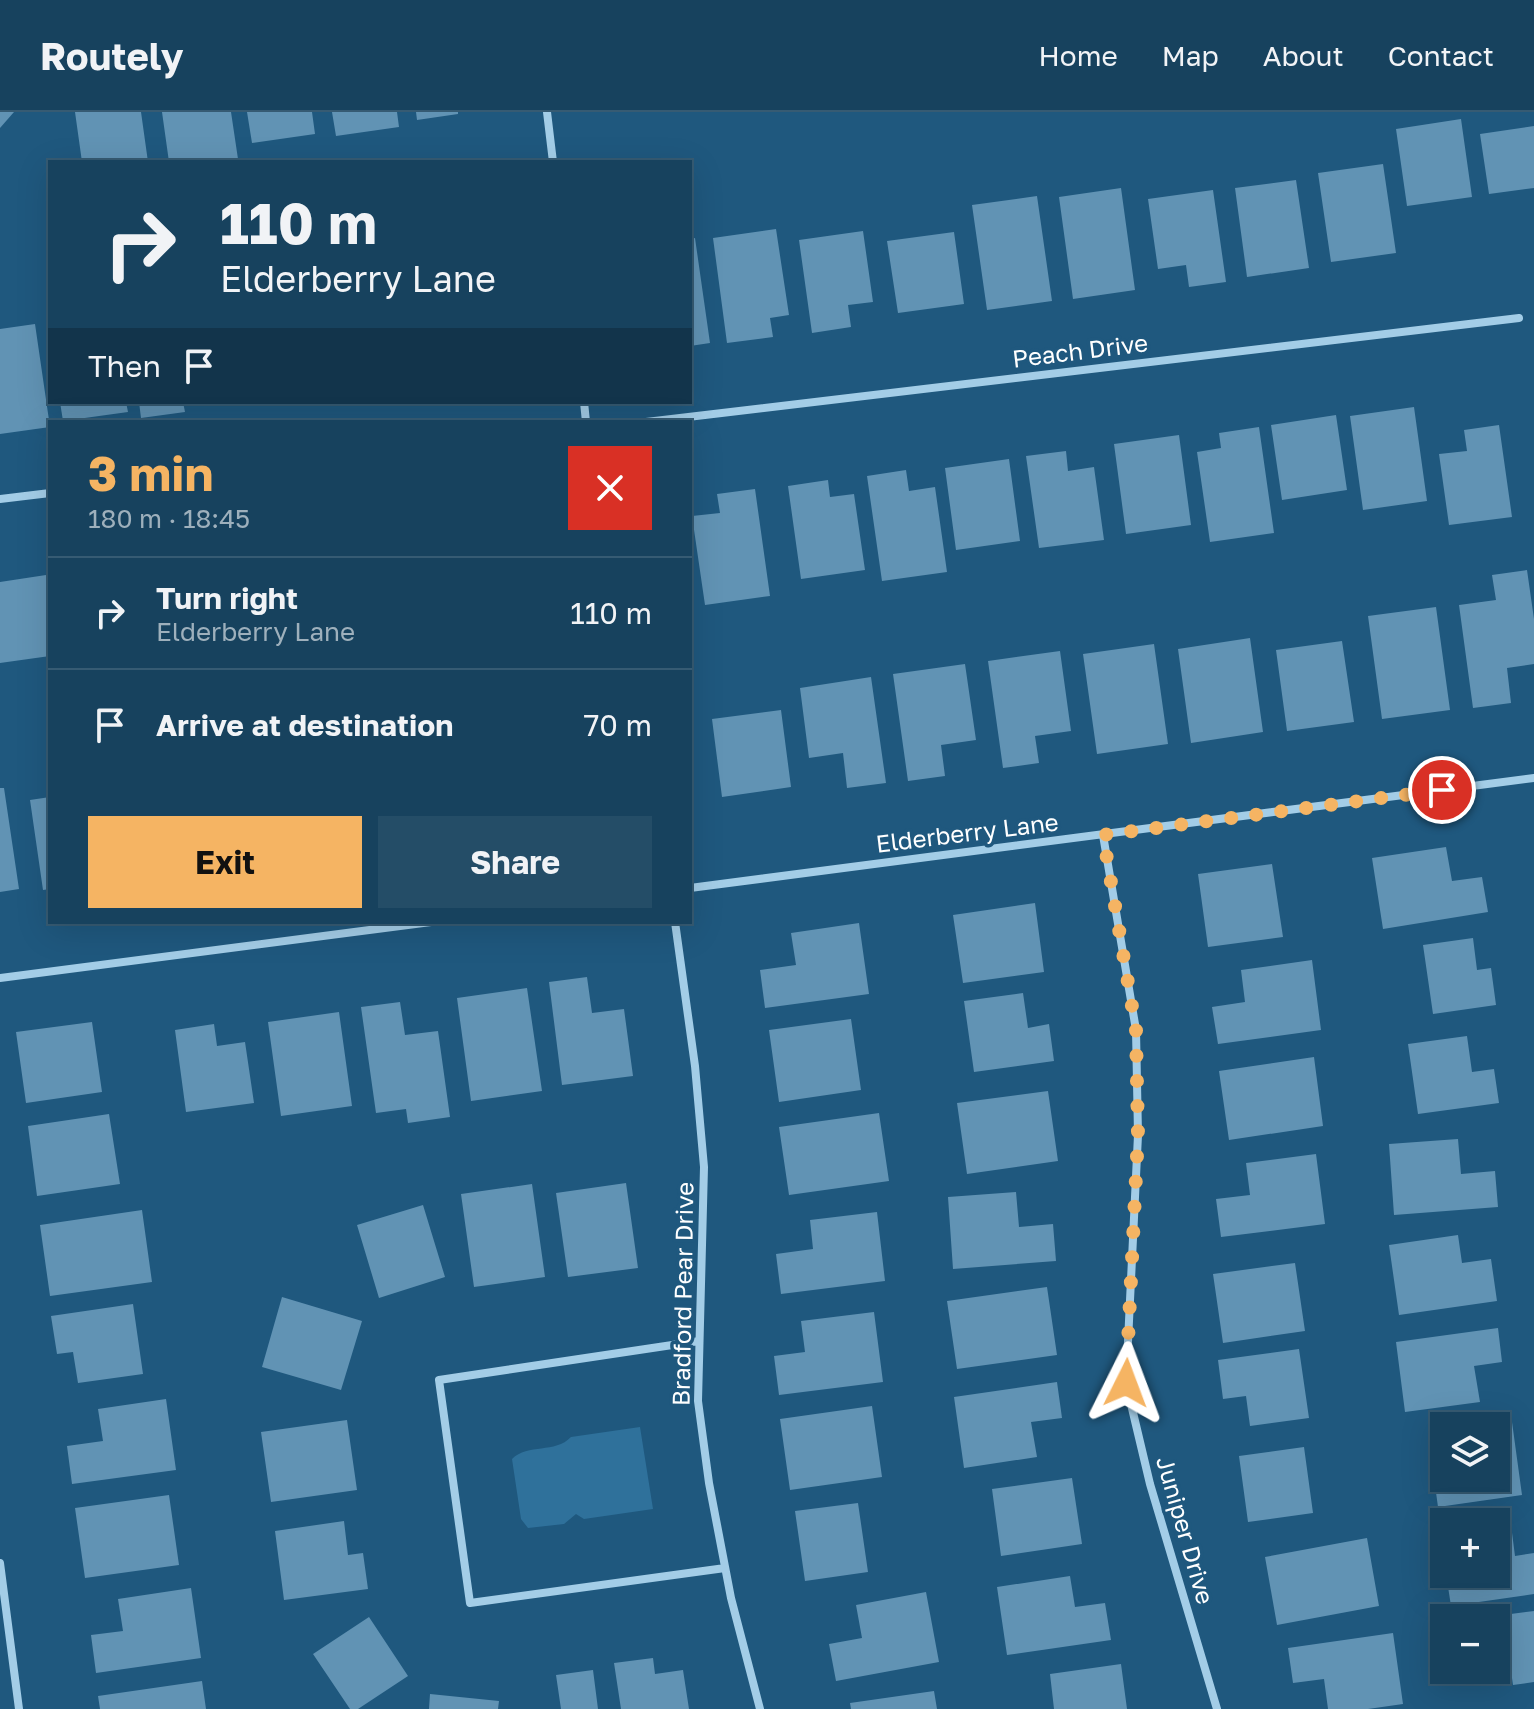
<!DOCTYPE html>
<html lang="en">
<head>
<meta charset="utf-8">
<style>
	body { margin:0; font-family:"Golos Text",sans-serif; background:#244d67; color:#f1f3f6; height:100vh; display:flex; flex-direction:column; font-size:30px; white-space:nowrap }
	* { box-sizing:border-box; margin:0 }
	p { font-size:26px; color:#9eb0bc }
	.icon { flex:none; width:44px; height:44px; fill:none; stroke:currentColor; stroke-width:2; stroke-linecap:round; stroke-linejoin:round }
	.map { position:relative; flex:1; overflow:hidden }
	.details { position:absolute; left:48px; top:308px; width:644px; height:504px; display:flex; flex-direction:column; background:#17425e; border-radius:0px; box-shadow:0 8px 32px #0002,0 0 0 2px #365b73 }
	.details>* { flex:none }
	.guide { position:absolute; left:48px; top:48px; width:644px; height:244px; border-radius:0px; box-shadow:0 8px 32px #0002,0 0 0 2px #365b73; background:#17425e; color:#f1f3f6; overflow:hidden }
	.controls { position:absolute; left:1430px; top:1300px; display:grid; gap:16px }
	.controls a { display:grid; place-items:center; width:80px; height:80px; border-radius:0px; background:#17425e; box-shadow:0 8px 32px #0002,0 0 0 2px #365b73; font-size:40px }
	.pin { position:absolute; display:grid; place-items:center; width:68px; height:68px; color:#fff; margin:-34px; border:4px solid #fff; border-radius:50%; box-shadow:0 2px 8px #0007 }
	.me { position:absolute; width:88px; margin:-44px; rotate:3deg; stroke-linejoin:round; filter:drop-shadow(0 0 6px #0008) }
	.turn { display:flex; align-items:center; gap:28px; height:168px; padding:0 40px; font-size:36px }
	.turn .icon { width:104px; height:104px; stroke-width:2.5 }
	.turn b { display:block; font-size:56px; line-height:68px }
	.then { display:flex; align-items:center; height:76px; padding:0 40px; background:#0003; gap:16px; font-size:30px }
	.round { display:grid; place-items:center; flex:none; width:84px; height:84px; border-radius:0px; background:#244d67 }
	.summary { display:flex; align-items:center; justify-content:space-between; height:136px; padding:0 40px }
	h1 { font-size:48px; font-weight:700; line-height:60px; color:#f5b463 }
	.button { display:flex; gap:16px; margin-top:auto; padding:16px 40px }
	.button a { flex:1; height:92px; border-radius:0px; background:#f5b463; color:#111; font-size:32px; font-weight:700; line-height:92px; text-align:center }
	.button a+a { background:#244d67; color:#f1f3f6 }
	ul { padding:0; list-style:none }
	li { display:flex; align-items:center; gap:24px; height:112px; padding:0 40px; border-top:2px solid #365b73 }
	li div { flex:1 }
	li b { display:block; font-size:30px }
	li em { font-style:normal }
	header { display:flex; align-items:center; gap:48px; box-sizing:border-box; height:112px; padding:0 40px; background:#17425e; border-bottom:2px solid #365b73 }
	header strong { font-size:38px }
	nav { display:flex; gap:44px; margin-inline-start:auto; font-size:28px }
	.map>svg:first-child { display:block }
</style>
</head>
<body>
<header>
<strong>Routely</strong>
<nav><a>Home</a><a>Map</a><a>About</a><a>Contact</a></nav>
</header>
<div class="map">
<svg width="1534" height="1597" viewBox="0 0 1534 1597">
	<rect width="100%" height="100%" fill="#1f587e"/>
	<path fill="#2f719b" d="M640,1315l13,82 -69,10 -8,-5 -12,10 -36,4 -7,-9 -9,-60c16,-16 43,-5 59,-22z"/>
	<path fill="#6193b4" d="M0,0h14l-14,16z
		M75,0h66l7,50h-66z
		M162,0h69l7,47 -69,3z
		M247,0h65l3,22 -63,9z
		M332,0h65l2,15 -63,9z
		M416,0h42v2l-41,6z
		M1461,7l11,78 -65,9 -11,-77z
		M1534,14v62l-45,6 -9,-60z
		M1383,52l13,89 -65,9 -13,-89z
		M1296,68l13,88 -62,9 -12,-89z
		M1121,76l14,102 -62,9 -14,-102z
		M1213,78l13,92 -37,5 -3,-22 -28,4 -10,-70z
		M1037,84l15,105 -65,9 -15,-105z
		M776,117l13,86 -19,3 3,19 -46,6 -14,-105z
		M863,119l10,71 -25,3 3,22 -39,6 -13,-93z
		M954,120l10,72 -66,9 -11,-72z
		M695,126l15,105 -20,3v-107z
		M35,212l15,103 -50,7v-105z
		M60,290h66l2,10 -65,9z
		M139,290h44l2,10 -44,6z
		M222,290h19v2l-19,2z
		M1414,295l13,94 -64,9 -13,-94z
		M1336,303l11,75 -65,10 -11,-75z
		M1499,313l13,92 -63,8 -10,-71 28,-3 -3,-21z
		M1259,315l15,106 -64,9 -13,-90 24,-4 -2,-15z
		M1179,323l12,90 -65,9 -12,-90z
		M1066,339l2,20 26,-4 10,73 -65,8 -13,-92z
		M1009,347l11,82 -64,9 -11,-82z
		M906,358l3,21 26,-4 12,85 -65,9 -15,-105z
		M828,368l2,17 24,-3 11,76 -64,9 -13,-93z
		M755,377l15,107 -65,9 -13,-89 28,-3 -3,-19z
		M1527,458l7,49v45l-27,4 4,35 -38,5 -14,-103 37,-5 -4,-25z
		M46,463l4,28v53l-50,7v-81z
		M1436,495l14,103 -68,9 -14,-103z
		M1250,526l13,94 -72,11 -13,-94z
		M1342,529l12,81 -67,9 -11,-81z
		M1154,532l14,100 -71,10 -14,-100z
		M1060,539l11,80 -36,5 4,27 -36,5 -15,-107z
		M965,552l11,76 -35,5 4,31 -37,5 -15,-107z
		M871,565l15,106 -39,5 -4,-35 -34,5 -9,-70z
		M781,598l10,77 -69,10 -10,-78z
		M0,676h4l15,101 -19,3z
		M50,685v92l-7,1 -13,-90z
		M1446,735l6,34 30,-4 6,35 -105,17 -11,-71z
		M1272,752l11,73 -75,10 -10,-73z
		M1035,791l9,69 -81,11 -10,-68z
		M859,811l10,71 -104,14 -5,-38 36,-5 -5,-32z
		M1473,826l4,32 14,-2 5,37 -63,9 -10,-69z
		M1312,848l9,70 -103,14 -6,-37 33,-5 -4,-32z
		M587,865l5,36 32,-4 9,67 -71,9 -13,-103z
		M527,876l15,103 -71,10 -14,-103z
		M1023,881l5,35 21,-4 5,37 -80,11 -10,-71z
		M400,890l5,33 33,-4 12,86 -42,6 -2,-14 -30,4 -15,-106z
		M339,900l13,94 -71,10 -13,-94z
		M851,907l10,71 -82,12 -10,-72z
		M92,910l10,70 -76,11 -10,-71z
		M214,912l3,22 28,-4 9,61 -68,9 -11,-82z
		M1467,924l5,36 22,-3 5,34 -81,11 -10,-70z
		M1314,945l9,69 -94,14 -10,-69z
		M1048,979l10,70 -91,13 -10,-71z
		M879,1001l10,68 -100,14 -10,-68z
		M109,1002l11,70 -83,12 -9,-70z
		M1458,1027l3,35 34,-3 3,36 -104,8 -5,-71z
		M1316,1042l9,70 -104,13 -5,-38 34,-4 -4,-32z
		M626,1071l12,85 -70,9 -12,-84z
		M532,1072l13,93 -71,10 -13,-93z
		M1016,1080l3,35 34,-3 3,37 -103,8 -5,-72z
		M423,1093l22,72 -66,21 -22,-73z
		M142,1098l10,72 -102,14 -10,-71z
		M877,1100l8,69 -104,13 -5,-40 37,-5 -3,-29z
		M1458,1123l4,28 29,-4 6,42 -98,14 -10,-70z
		M1295,1151l10,68 -82,12 -10,-69z
		M1047,1175l10,68 -100,14 -10,-68z
		M282,1185l80,24 -21,69 -79,-23z
		M133,1192l10,70 -65,9 -5,-31 -16,2 -6,-38z
		M874,1200l9,70 -104,13 -5,-39 31,-4 -4,-31z
		M1498,1216l4,34 -28,4 6,36 -75,10 -9,-70z
		M1299,1237l10,69 -59,8 -4,-30 -23,3 -5,-39z
		M1057,1270l5,36 -31,4 6,35 -73,11 -10,-71z
		M166,1287l10,71 -104,14 -5,-38 36,-5 -5,-32z
		M872,1294l10,71 -92,13 -10,-71z
		M347,1308l10,70 -86,12 -10,-70z
		M1512,1310l10,73 -84,12 -10,-73 16,-2v46h52v-53z
		M1304,1335l9,66 -65,9 -9,-66z
		M1072,1366l10,66 -81,12 -9,-67z
		M169,1383l10,70 -94,13 -10,-70z
		M858,1391l10,69 -63,9 -10,-70z
		M344,1409l4,34 15,-2 5,36 -84,11 -9,-69z
		M1511,1413l4,31 19,-3v41l-83,12 -5,-32h50v-47z
		M1367,1426l12,68 -102,19 -12,-68z
		M1070,1464l5,31 30,-4 6,37 -104,15 -10,-68z
		M191,1476l10,70 -105,15 -5,-38 32,-4 -5,-32z
		M926,1480l13,70 -103,19 -7,-37 33,-6 -6,-33z
		M1534,1499v71l-21,3 -10,-70z
		M369,1505l39,59 -50,33h-8l-37,-55z
		M1393,1521l10,71 -35,5h-40l-4,-30 -31,4 -5,-35z
		M653,1546l2,16 28,-4 6,39h-68l-7,-46z
		M1121,1552l6,45h-73l-4,-35z
		M593,1558l5,39h-37l-5,-34z
		M202,1569l4,28h-106l-2,-13z
		M934,1579l3,18h-86l-1,-6z
		M430,1582l69,7 -1,8h-69z"/>
	<g fill="none" stroke-linecap="round" stroke-linejoin="round">
		<path stroke="#a3cde7" stroke-width="8" d="M547,0l6,50
			M584,290l2,20
			M646,310l873,-104
			M0,387l50,-6
			M1103,723l33,195 2,105 -12,248 24,101 67,225
			M690,776l844,-110
			M675,810l20,144 9,101 -6,234 11,82 22,115 29,111
			M0,866l431,-56
			M699,1229l-260,39 31,223 255,-35
			M0,1451l19,146"/>
	</g>
	<g fill="none" stroke-linecap="round" stroke-linejoin="round">
		<path stroke="#f5b463" stroke-width="14" stroke-dasharray="0 25.2" d="M1126,1271l12,-248 -2,-105 -33,-195 339,-45"/>
	</g>
	<g text-anchor="middle" dominant-baseline="central" stroke-width="7" stroke-linejoin="round" paint-order="stroke">
		<g font-size="24" fill="#fff" stroke="#1f587e">
			<text transform="translate(1080 238) rotate(-7)">Peach Drive</text>
			<text transform="translate(967 720) rotate(-7)">Elderberry Lane</text>
			<text transform="translate(682 1182) rotate(-89)">Bradford Pear Drive</text>
			<text transform="translate(1186 1418) rotate(74)">Juniper Drive</text>
		</g>
	</g>
</svg>
<div class="controls">
<a><svg class="icon" aria-label="layers" viewBox="0 0 24 24"><path d="M12 4l9 5-9 5-9-5zM3 14l9 5 9-5"/></svg></a>
<a>+</a>
<a>−</a>
</div>
<div class="pin" style="left:1442px;top:678px;background:#d93025"><svg class="icon" aria-label="arrive" viewBox="0 0 24 24"><path d="M6 21V4h12l-3 4 3 4H6"/></svg></div>
<svg class="me" style="left:1126px;top:1271px" viewBox="-20 -20 40 40"><path d="M0-17L14 15 0 8-14 15z" fill="#f5b463" stroke="#fff" stroke-width="4"/></svg>
<div class="guide">
<div class="turn"><svg class="icon" aria-label="right" viewBox="0 0 24 24"><path d="M7 20v-9h11M14 6l5 5-5 5"/></svg><div><b>110 m</b>Elderberry Lane</div></div>
<div class="then">Then<svg class="icon" aria-label="arrive" viewBox="0 0 24 24"><path d="M6 21V4h12l-3 4 3 4H6"/></svg></div>
</div>
<section class="details">
<div class="summary"><div><h1>3 min</h1><p>180 m · 18:45</p></div><a class="round" style="background:#d93025;color:#fff"><svg class="icon" aria-label="close" viewBox="0 0 24 24"><path d="M6 6l12 12M18 6L6 18"/></svg></a></div>
<ul>
<li><svg class="icon" aria-label="right" viewBox="0 0 24 24"><path d="M7 20v-9h11M14 6l5 5-5 5"/></svg><div><b>Turn right</b><p>Elderberry Lane</p></div><em>110 m</em></li>
<li><svg class="icon" aria-label="arrive" viewBox="0 0 24 24"><path d="M6 21V4h12l-3 4 3 4H6"/></svg><div><b>Arrive at destination</b></div><em>70 m</em></li>
</ul>
<div class="button"><a>Exit</a><a>Share</a></div>
</section>
</div>
</body>
</html>
